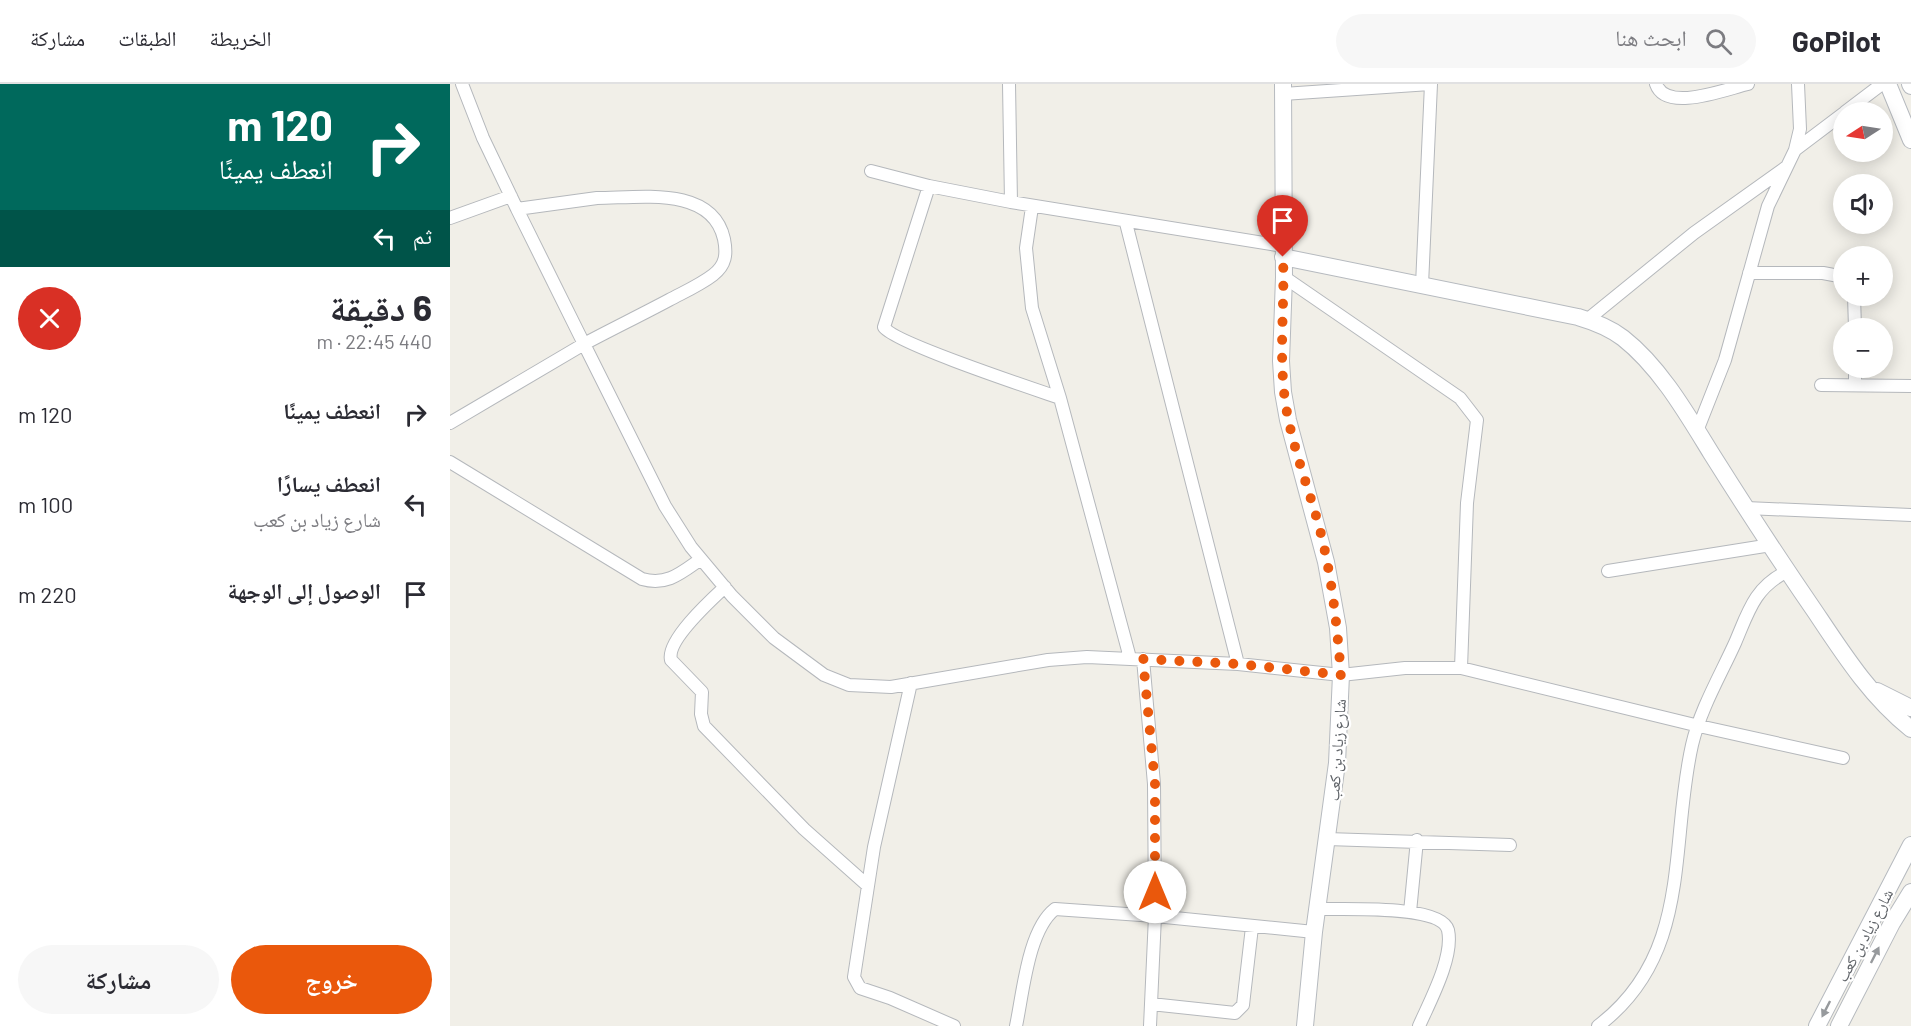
<!DOCTYPE html>
<html lang="ar">
<head>
<meta charset="utf-8">
<style>
	body { margin:0; font-family:Barlow,"Noto Naskh Arabic",sans-serif; background:#f7f7f7; color:#2b2b33; direction:rtl; height:100vh; display:flex; flex-direction:column; font-size:22px; white-space:nowrap }
	* { box-sizing:border-box; margin:0 }
	p { font-size:20px; color:#7c7c81 }
	.icon { flex:none; width:33px; height:33px; fill:none; stroke:currentColor; stroke-width:2; stroke-linecap:round; stroke-linejoin:round }
	.map { position:relative; flex:1; overflow:hidden; direction:ltr }
	.drawer { display:flex; flex-direction:column; background:#fff; width:450px }
	.drawer>* { flex:none }
	.guide { background:#00695c; color:#fff; overflow:hidden }
	.needle { width:39px; rotate:258deg }
	.fabs { position:absolute; left:1383px; top:18px; display:grid; gap:12px }
	.fabs a { display:grid; place-items:center; width:60px; height:60px; border-radius:50%; background:#fff; box-shadow:0 3px 15px #0003; font-size:30px }
	.pin { position:absolute; display:grid; place-items:center; width:51px; height:51px; color:#fff; margin:-62px -26px; border-radius:50% 50% 50% 0; rotate:-45deg; box-shadow:0 0 6px #0007 }
	.pin .icon { rotate:45deg }
	.me { position:absolute; width:66px; margin:-33px; rotate:0deg; stroke-linejoin:round; filter:drop-shadow(0 0 4px #0008) }
	.turn { display:flex; align-items:center; gap:21px; height:126px; padding:0 18px; font-size:27px }
	.turn .icon { width:78px; height:78px; stroke-width:2.5 }
	.turn b { display:block; font-size:42px; line-height:51px }
	.then { display:flex; align-items:center; height:57px; padding:0 18px; background:#0003; gap:12px; font-size:22px }
	.round { display:grid; place-items:center; flex:none; width:63px; height:63px; border-radius:32px; background:#f7f7f7 }
	.summary { display:flex; align-items:center; justify-content:space-between; height:102px; padding:0 18px }
	h1 { font-size:36px; font-weight:700; line-height:45px }
	.cta { display:flex; gap:12px; margin-top:auto; padding:12px 18px }
	.cta a { flex:1; height:69px; border-radius:36px; background:#ea580c; color:#fff; font-size:24px; font-weight:700; line-height:69px; text-align:center }
	.cta a+a { background:#f7f7f7; color:#2b2b33 }
	ul { padding:0; list-style:none }
	li { display:flex; align-items:center; gap:18px; height:90px; padding:0 18px }
	li div { flex:1 }
	li b { display:block; font-size:22px }
	li em { font-style:normal }
	header { display:flex; align-items:center; gap:36px; box-sizing:border-box; height:84px; padding:0 30px; background:#fff; border-bottom:2px solid #e1e1e2 }
	header strong { font-size:28px }
	nav { display:flex; gap:33px; margin-inline-start:auto; font-size:21px }
	.search { width:420px; height:54px; background:#f7f7f7; display:flex; align-items:center; gap:15px; box-sizing:border-box; padding:0 21px; border-radius:33px; color:#7c7c81; font-size:22px }
	main { display:flex; flex:1; min-height:0 }
	.map>svg:first-child { display:block }
</style>
</head>
<body>
<header>
<strong>GoPilot</strong>
<div class="search"><svg class="icon" aria-label="search" viewBox="0 0 24 24"><circle cx="10" cy="10" r="6"/><path d="M15 15l6 6"/></svg>ابحث هنا</div>
<nav><a>الخريطة</a><a>الطبقات</a><a>مشاركة</a></nav>
</header>
<main>
<div class="map">
<svg width="1461" height="942" viewBox="0 0 1461 942">
	<rect width="100%" height="100%" fill="#f1efe8"/>
	<g fill="none" stroke-linecap="round" stroke-linejoin="round">
		<g stroke="#b5b8bc" stroke-width="14">
			<path id="street" d="M12,0l21,54 34,71
				M559,0l2,118 272,44
				M1206,0c10,29 70,5 92,0
				M833,10l147,-10
				M1395,28l37,-28
				M1345,66l49,-37
				M421,87l58,15
				M147,114c41,0 115,-13 127,41 3,15 2,26 -11,36 -13,10 -29,17 -44,25 -28,15 -57,29 -85,44l-67,-135z
				M561,118l-82,-16 -45,141c8,15 150,62 176,71
				M582,123l-6,41 6,60 28,90 70,260
				M0,134l61,-22
				M676,139l112,441
				M1299,189h74l21,4
				M834,193l176,121 17,22 -10,83 -6,165
				M972,201l9,-201
				M1404,212l1,32
				M1137,236l107,-87 91,-65
				M1405,284v16
				M1371,301l90,1
				M0,339l134,-79 81,162 26,41 41,49 42,42 50,37 25,10 42,2 157,-27 39,-3 151,7 103,11 64,-7h56l238,58 144,32
				M1247,347l28,-71 43,-154 27,-56 5,-21 -2,-45
				M0,378l192,117c25,7 39,-6 59,-20
				M1296,424l165,7
				M1158,487l163,-26
				M275,503c-14,13 -59,54 -54,73l31,32 -1,22 3,12 100,103 63,56
				M693,575l11,125 1,132 -5,110
				M461,599l-37,164 -20,130 6,11 30,10 64,28
				M877,755l183,6
				M867,825c24,1 124,-5 131,21 6,27 -18,71 -29,96
				M960,828l7,-72
				M701,920l84,9 8,-8 1,-9 8,-69
				M566,942c7,-33 12,-96 39,-117l100,7 159,16
				M1148,942c95,-72 71,-180 94,-281 8,-35 28,-69 43,-102 13,-30 19,-55 51,-71"/>
		</g>
		<g stroke="#b6babf" stroke-width="18">
			<path id="secondary" d="M833,0l1,193 -3,84 2,31 5,28 38,142 12,66 3,47 -4,88 -23,169 -9,94
				M1438,0l23,56
				M1460,0l1,2
				M833,173l295,60c17,5 32,11 45,21 37,29 64,76 88,115 34,54 69,108 105,160 28,42 55,84 95,116
				M1427,607l34,17
				M1367,942l94,-181
				M1389,942l53,-103 19,-31"/>
		</g>
		<use href="#street" stroke="#fff" stroke-width="12"/>
		<use href="#secondary" stroke="#fff" stroke-width="16"/>
	</g>
	<defs><path id="oneway-solid" d="M-6-.8H1V-3.2L6.5 0L1 3.2V.8H-6Z" transform="scale(1.5)"/></defs>
	<g fill="#979a9d">
		<use href="#oneway-solid" transform="translate(1425 871) rotate(-63)"/>
		<use href="#oneway-solid" transform="translate(1376 925) rotate(117)"/>
	</g>
	<g fill="none" stroke-linecap="round" stroke-linejoin="round">
		<path stroke="#ea580c" stroke-width="10" stroke-dasharray="0 18" d="M705,808v-108l-12,-125 95,5 103,11c-4,-49 -9,-98 -21,-145 -11,-41 -27,-81 -34,-123 -8,-50 -1,-100 -3,-150"/>
	</g>
	<g text-anchor="middle" dominant-baseline="central" stroke-width="4.5" stroke-linejoin="round" paint-order="stroke">
		<g font-size="16" fill="#5f6368" stroke="#fff">
			<text transform="translate(886 666) rotate(-86)">شارع زياد بن كعب</text>
			<text transform="translate(1414 851) rotate(-62)">شارع زياد بن كعب</text>
		</g>
	</g>
</svg>
<div class="fabs">
<a><svg class="needle" viewBox="-14 -14 28 28"><path d="M0-13l5 13h-10z" fill="#e53935"/><path d="M0 13l5-13h-10z" fill="#7c7c81"/></svg></a>
<a><svg class="icon" aria-label="sound" viewBox="0 0 24 24"><path d="M4 9h4l5-4v14l-5-4H4zM17 9q2 3 0 6"/></svg></a>
<a>+</a>
<a>−</a>
</div>
<div class="pin" style="left:833px;top:173px;background:#d93025"><svg class="icon" aria-label="arrive" viewBox="0 0 24 24"><path d="M6 21V4h12l-3 4 3 4H6"/></svg></div>
<svg class="me" style="left:705px;top:808px" viewBox="-20 -20 40 40"><circle r="19" fill="#fff"/><path d="M0-13L10 11 0 6-10 11z" fill="#ea580c"/></svg>
</div>
<section class="drawer">
<div class="guide">
<div class="turn"><svg class="icon" aria-label="right" viewBox="0 0 24 24"><path d="M7 20v-9h11M14 6l5 5-5 5"/></svg><div><b>120 m</b>انعطف يمينًا</div></div>
<div class="then">ثم<svg class="icon" aria-label="left" viewBox="0 0 24 24"><path d="M17 20v-9H6M10 6l-5 5 5 5"/></svg></div>
</div>
<div class="summary"><div><h1>6 دقيقة</h1><p>440 m · 22:45</p></div><a class="round" style="background:#d93025;color:#fff"><svg class="icon" aria-label="close" viewBox="0 0 24 24"><path d="M6 6l12 12M18 6L6 18"/></svg></a></div>
<ul>
<li><svg class="icon" aria-label="right" viewBox="0 0 24 24"><path d="M7 20v-9h11M14 6l5 5-5 5"/></svg><div><b>انعطف يمينًا</b></div><em>120 m</em></li>
<li><svg class="icon" aria-label="left" viewBox="0 0 24 24"><path d="M17 20v-9H6M10 6l-5 5 5 5"/></svg><div><b>انعطف يسارًا</b><p>شارع زياد بن كعب</p></div><em>100 m</em></li>
<li><svg class="icon" aria-label="arrive" viewBox="0 0 24 24"><path d="M6 21V4h12l-3 4 3 4H6"/></svg><div><b>الوصول إلى الوجهة</b></div><em>220 m</em></li>
</ul>
<div class="cta"><a>خروج</a><a>مشاركة</a></div>
</section>
</main>
</body>
</html>
